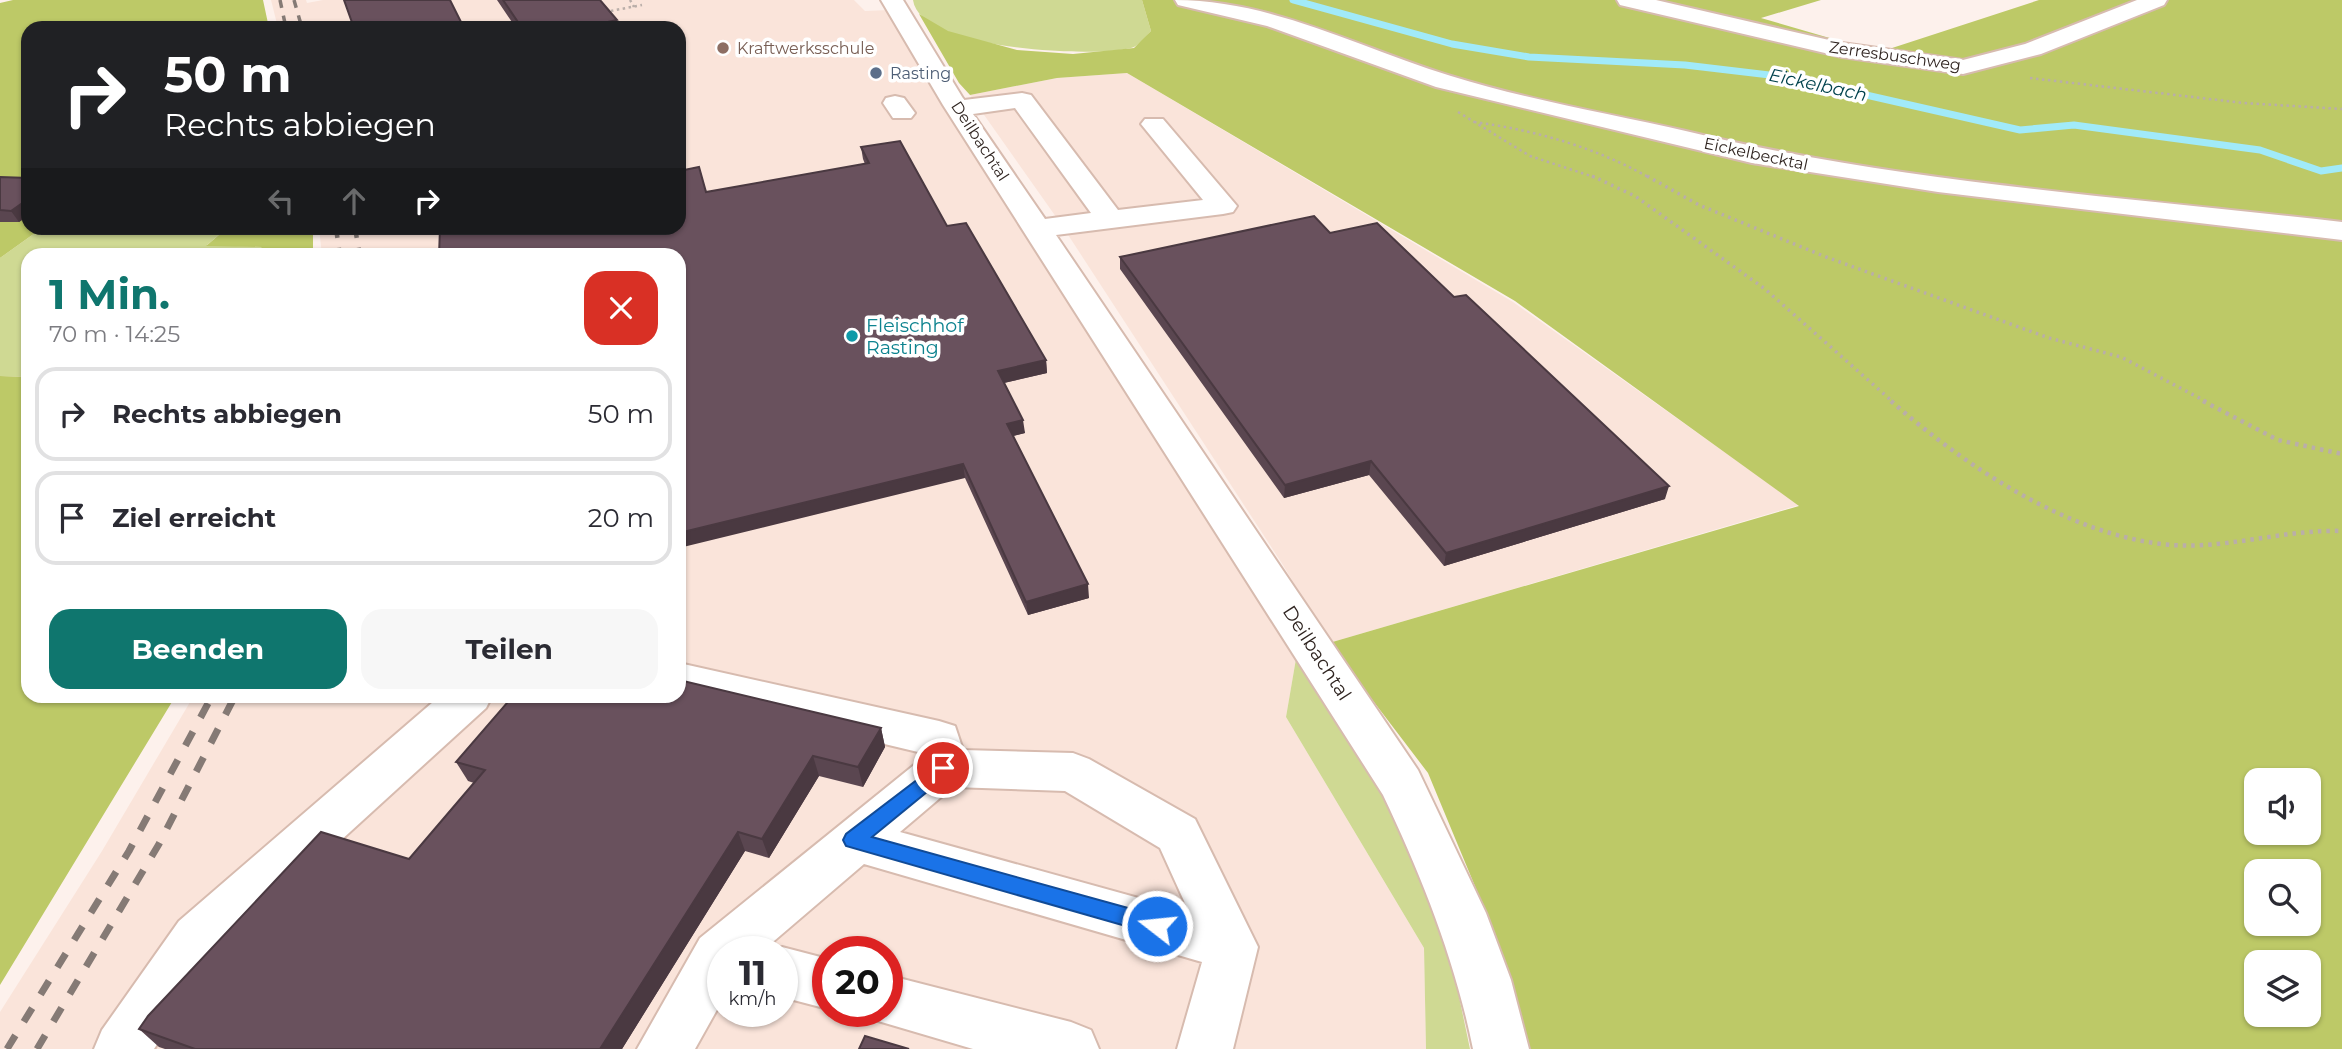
<!DOCTYPE html>
<html lang="de">
<head>
<meta charset="utf-8">
<style>
	body { margin:0; font-family:Montserrat,sans-serif; background:#f7f7f7; color:#2b2b33; height:100vh; display:flex; flex-direction:column; font-size:26px; white-space:nowrap }
	* { box-sizing:border-box; margin:0 }
	p { font-size:23px; color:#7c7c81 }
	.icon { flex:none; width:38px; height:38px; fill:none; stroke:currentColor; stroke-width:2; stroke-linecap:round; stroke-linejoin:round }
	.map { position:relative; flex:1; overflow:hidden }
	.drawer { position:absolute; left:21px; top:248px; width:665px; height:455px; display:flex; flex-direction:column; background:#fff; border-radius:21px; box-shadow:0 2px 5px #0004 }
	.drawer>* { flex:none }
	.banner { position:absolute; left:21px; top:21px; width:665px; height:214px; border-radius:21px; box-shadow:0 2px 5px #0004; background:#202124; color:#fff; overflow:hidden }
	.tools { position:absolute; left:2244px; top:768px; display:grid; gap:14px }
	.tools a { display:grid; place-items:center; width:77px; height:77px; border-radius:14px; background:#fff; box-shadow:0 2px 5px #0004; font-size:35px }
	.speed { position:absolute; left:707px; top:936px; display:flex; gap:14px; font-size:35px; font-weight:700; text-align:center }
	.speed>* { display:grid; place-content:center; width:91px; height:91px; border-radius:50%; background:#fff; box-shadow:0 2px 5px #0004; line-height:1 }
	.speed small { font-size:18px; font-weight:400 }
	.speed .limit { border:10px solid #d22; background:#fff; color:#111 }
	.pin { position:absolute; display:grid; place-items:center; width:60px; height:60px; color:#fff; margin:-30px; border:4px solid #fff; border-radius:50%; box-shadow:0 2px 7px #0007 }
	.me { position:absolute; width:77px; margin:-38px; rotate:286deg; stroke-linejoin:round; filter:drop-shadow(0 0 5px #0008) }
	.turn { display:flex; align-items:center; gap:24px; height:147px; padding:0 28px; font-size:32px }
	.turn .icon { width:91px; height:91px; stroke-width:2.5 }
	.turn b { display:block; font-size:49px; line-height:60px }
	.lanes { display:flex; align-items:center; height:66px; padding:0 28px; background:#0003; justify-content:center; gap:35px; direction:ltr }
	.lanes .off { opacity:.35 }
	.round { display:grid; place-items:center; flex:none; width:74px; height:74px; border-radius:21px; background:#f7f7f7 }
	.overview { display:flex; align-items:center; justify-content:space-between; height:119px; padding:0 28px }
	h1 { font-size:42px; font-weight:700; line-height:52px; color:#0f766e }
	.primary-button { display:flex; gap:14px; margin-top:auto; padding:14px 28px }
	.primary-button a { flex:1; height:80px; border-radius:21px; background:#0f766e; color:#fff; font-size:28px; font-weight:700; line-height:80px; text-align:center }
	.primary-button a+a { background:#f7f7f7; color:#2b2b33 }
	ul { padding:0; list-style:none }
	li { display:flex; align-items:center; gap:21px; height:94px; margin:0 14px 10px; padding:0 14px; border:4px solid #e1e1e2; border-radius:21px }
	li div { flex:1 }
	li b { display:block; font-size:26px }
	li em { font-style:normal }
	.map>svg:first-child { display:block }
</style>
</head>
<body>
<div class="map">
<svg width="2342" height="1049" viewBox="0 0 2342 1049">
	<rect width="100%" height="100%" fill="#fdf1ec"/>
	<path fill="#fae4da" fill-rule="evenodd" d="M271,0h35l1,3 16,-3h531l11,11 25,-1 11,24 112,184 284,435 -11,64 138,231 2,101h-1426v-37l102,-161 91,-154 486,-1v-440l-357,-1 -3,-27h360v-200h-401zM723,952h59v60h-59zM828,952h59v60h-59z
		M1127,73l386,229 286,203 -470,138 -46,-78 -222,-341 -91,-129 87,-17z"/>
	<path fill="#cfd993" d="M913,0h229l9,31c-5,5 -12,15 -20,17 -39,10 -212,2 -218,-48z
		M42,228h185l-20,17 56,2 -9,9h-226v121l-28,-1v-118z
		M1297,653l83,136 67,150 23,110h-44l-2,-101 -138,-231z"/>
	<path fill="#bdc967" fill-rule="evenodd" d="M13,0h250l6,28h-241v200h14l-42,30v-255z
		M1142,0h679l-60,18 96,28 32,3 150,-49h303v1049h-822l-26,-117 -66,-159 -99,-130 470,-137 -284,-205 -388,-228 -70,5 -87,17 -11,-12 -40,-69 29,17 69,19 56,4 61,-6 17,-17zM2256,780h52v53h-52zM2256,872h52v52h-52zM2256,962h52v53h-52z
		M227,228h86v27h-59l8,-8 -56,-1z
		M0,376l28,1v319l147,1 -175,288z"/>
	<g fill="none" stroke-linecap="round" stroke-linejoin="round">
		<path stroke="#a1eaf9" stroke-width="7" d="M1293,0l159,44 77,13 156,8 102,12 233,53 54,-5 186,25 61,21 21,-3"/>
		<g stroke="#d7bbaf" stroke-width="4">
			<path id="minor" d="M881,0h22l61,100 58,-7 9,2 87,115 85,-10 -62,-76 4,-5h18l74,87 -4,6 -10,2 -167,21 362,535 68,143 25,67 18,69h-56c-18,-89 -51,-172 -90,-254l-440,-690zM1015,108l76,105 -46,6 -72,-105z
				M1175,0c97,0 185,48 276,76 77,24 160,38 239,56 213,51 435,65 652,90v18l-404,-48 -186,-29 -316,-76 -169,-61 -89,-21z
				M1617,0h39l186,43 121,17 62,-16 112,-44h30l-3,5 -123,49 -78,20 -121,-17 -222,-52z
				M895,96l9,2 11,15 -4,5h-18l-10,-15 3,-5z
				M679,663l260,58 16,5 8,24 110,3 16,6 106,60 63,128 -25,102h-56l25,-87 -338,-98 -103,88h-38v47l-28,50h-58l63,-111 219,-177 -1,-9 -239,-57zM953,787l112,4 95,57 29,64 -289,-80z
				M440,696h52l-6,12 -271,247 -61,94h-60l8,-19 77,-109z
				M782,947l46,12v50l-46,-12v-45h-12z
				M887,975l184,47 20,8 8,19h-126l-105,-31 -3,-6h22z"/>
		</g>
		<path stroke="#baaea9" stroke-width="2.5" stroke-dasharray="2.5 3.5" stroke-linecap="butt" d="M630,0l4,7
			M605,12l37,-7
			M2030,78l214,25 98,6
			M1458,112l72,44 67,22
			M1474,122c61,8 123,26 176,56"/>
		<path stroke="#baaea9" stroke-width="3.5" stroke-dasharray="2.5 4.5" stroke-linecap="butt" d="M1592,176l43,20 130,93 128,113
			M1647,176l52,29 127,52 223,81 72,19 86,45"/>
		<path stroke="#baaea9" stroke-width="4.5" stroke-dasharray="3.5 5" stroke-linecap="butt" d="M1891,401c74,65 179,136 281,144 57,4 113,-16 170,-14
			M2203,401l75,39 64,14"/>
		<use href="#minor" fill="#fff" fill-rule="evenodd"/>
		<path stroke="#857a75" stroke-width="3.5" stroke-dasharray="8 8" stroke-linecap="butt" d="M280,0l6,28
			M294,0l8,28"/>
		<path stroke="#857a75" stroke-width="4.5" stroke-dasharray="10 10" stroke-linecap="butt" d="M336,228l4,28
			M355,228l5,28"/>
		<path stroke="#857a75" stroke-width="7" stroke-dasharray="16 16" stroke-linecap="butt" d="M7,1049l122,-198 83,-155
			M37,1049l122,-205 76,-148"/>
	</g>
	<path fill="#5a4650" d="M497,0h103l19,28h-103z
		M861,147l86,79 99,134 1,13 -43,10 21,50 -12,3 76,162 -61,17 -63,-137 -259,-286 159,-28 -2,-5z
		M0,177l28,1v38l-9,6h-19z
		M1330,233l335,266 -221,67 -75,-91 -85,23 -164,-229v-12z
		M881,728l4,19 -22,40 -44,-11 -50,82 -24,-7 -123,198h-457l-6,-2 -20,-18 270,-170 65,-76 -6,-2 -12,-19z"/>
	<path fill="#4a3941" d="M617,20l2,8h-39z
		M28,199v17l-9,6 -8,-11z
		M1046,360l1,13 -48,11 -1,-13z
		M1023,420l2,13 -16,4 -2,-13z
		M1371,461l-2,14 -85,23 1,-13z
		M963,464l2,14 -286,70v-15z
		M1669,486l-4,13 -221,67 2,-13z
		M1088,584l1,14 -61,17 -2,-13z
		M881,728l4,19 -22,40 -5,-20z
		M813,756l6,20 -50,82 -7,-19z
		M738,832l7,19 -123,198h-22z"/>
	<path fill="#69515d" stroke="#4a3941" stroke-width="2" d="M344,0h106l14,28h-110z
		M503,0h97l17,20 -37,8h-58z
		M900,141l47,85 19,-3 80,137 -48,11 25,49 -16,4 81,160 -62,18 -63,-138 -284,69v-277h-240l1,-28h239v-57l20,-4 7,25 163,-29 -8,-16z
		M0,177l28,1v21l-17,12 -11,-1z
		M1314,216l16,17 47,-10 77,74 12,-2 203,191 -223,67 -75,-92 -86,24 -165,-228z
		M679,680l202,48 -23,39 -45,-11 -51,83 -24,-7 -138,217h-405l-56,-20 9,-13 173,-184 88,27 76,-89 -29,-8 57,-66h166z
		M865,1036l44,13h-50z"/>
	<path fill="#1a73e8" stroke="#114b97" stroke-width="2" d="M943,760l7,2 3,6 -3,5 -78,64 285,79 7,3 3,7 -3,7 -7,2 -311,-89 -3,-6 3,-6z"/>
	<circle fill="#8d6e63" stroke="#fff" stroke-width="2.5" cx="723" cy="48" r="7"/>
	<circle fill="#5c6f8a" stroke="#fff" stroke-width="2.5" cx="876" cy="73" r="7"/>
	<circle fill="#0f9aa8" stroke="#fff" stroke-width="2.5" cx="852" cy="336" r="7"/>
	<g text-anchor="middle" dominant-baseline="central" stroke-width="7" stroke-linejoin="round" paint-order="stroke">
		<g font-size="16" fill="#785e54" stroke="#fff" text-anchor="start">
			<text x="737" y="48">Kraftwerksschule</text>
		</g>
		<g font-size="16" fill="#302521" stroke="#fff">
			<text transform="translate(1895 56) rotate(8)">Zerresbuschweg</text>
			<text transform="translate(980 141) rotate(57)">Deilbachtal</text>
			<text transform="translate(1756 154) rotate(12)">Eickelbecktal</text>
		</g>
		<g font-size="16" fill="#4e5e75" stroke="#fff" text-anchor="start">
			<text x="890" y="73">Rasting</text>
		</g>
		<g font-size="18" font-style="italic" fill="#00424d" stroke="#fff">
			<text transform="translate(1818 85) rotate(12)">Eickelbach</text>
		</g>
		<g font-size="19" fill="#0d838f" stroke="#fff" text-anchor="start">
			<text x="866" y="325">Fleischhof<tspan x="866" dy="22">Rasting</tspan></text>
		</g>
		<g font-size="19" fill="#302521" stroke="#fff">
			<text transform="translate(1317 653) rotate(57)">Deilbachtal</text>
		</g>
	</g>
</svg>
<div class="tools">
<a><svg class="icon" aria-label="sound" viewBox="0 0 24 24"><path d="M4 9h4l5-4v14l-5-4H4zM17 9q2 3 0 6"/></svg></a>
<a><svg class="icon" aria-label="search" viewBox="0 0 24 24"><circle cx="10" cy="10" r="6"/><path d="M15 15l6 6"/></svg></a>
<a><svg class="icon" aria-label="layers" viewBox="0 0 24 24"><path d="M12 4l9 5-9 5-9-5zM3 14l9 5 9-5"/></svg></a>
</div>
<div class="speed"><div>11<small>km/h</small></div><div class="limit">20</div></div>
<div class="pin" style="left:943px;top:768px;background:#d93025"><svg class="icon" aria-label="arrive" viewBox="0 0 24 24"><path d="M6 21V4h12l-3 4 3 4H6"/></svg></div>
<svg class="me" style="left:1157px;top:926px" viewBox="-20 -20 40 40"><circle r="17" fill="#1a73e8" stroke="#fff" stroke-width="3"/><path d="M0-11L8 9 0 5-8 9z" fill="#fff"/></svg>
<div class="banner">
<div class="turn"><svg class="icon" aria-label="right" viewBox="0 0 24 24"><path d="M7 20v-9h11M14 6l5 5-5 5"/></svg><div><b>50 m</b>Rechts abbiegen</div></div>
<div class="lanes"><svg class="icon off" aria-label="left" viewBox="0 0 24 24"><path d="M17 20v-9H6M10 6l-5 5 5 5"/></svg><svg class="icon off" aria-label="ahead" viewBox="0 0 24 24"><path d="M12 20V5M6 11l6-6 6 6"/></svg><svg class="icon" aria-label="right" viewBox="0 0 24 24"><path d="M7 20v-9h11M14 6l5 5-5 5"/></svg></div>
</div>
<section class="drawer">
<div class="overview"><div><h1>1 Min.</h1><p>70 m · 14:25</p></div><a class="round" style="background:#d93025;color:#fff"><svg class="icon" aria-label="close" viewBox="0 0 24 24"><path d="M6 6l12 12M18 6L6 18"/></svg></a></div>
<ul>
<li><svg class="icon" aria-label="right" viewBox="0 0 24 24"><path d="M7 20v-9h11M14 6l5 5-5 5"/></svg><div><b>Rechts abbiegen</b></div><em>50 m</em></li>
<li><svg class="icon" aria-label="arrive" viewBox="0 0 24 24"><path d="M6 21V4h12l-3 4 3 4H6"/></svg><div><b>Ziel erreicht</b></div><em>20 m</em></li>
</ul>
<div class="primary-button"><a>Beenden</a><a>Teilen</a></div>
</section>
</div>
</body>
</html>
